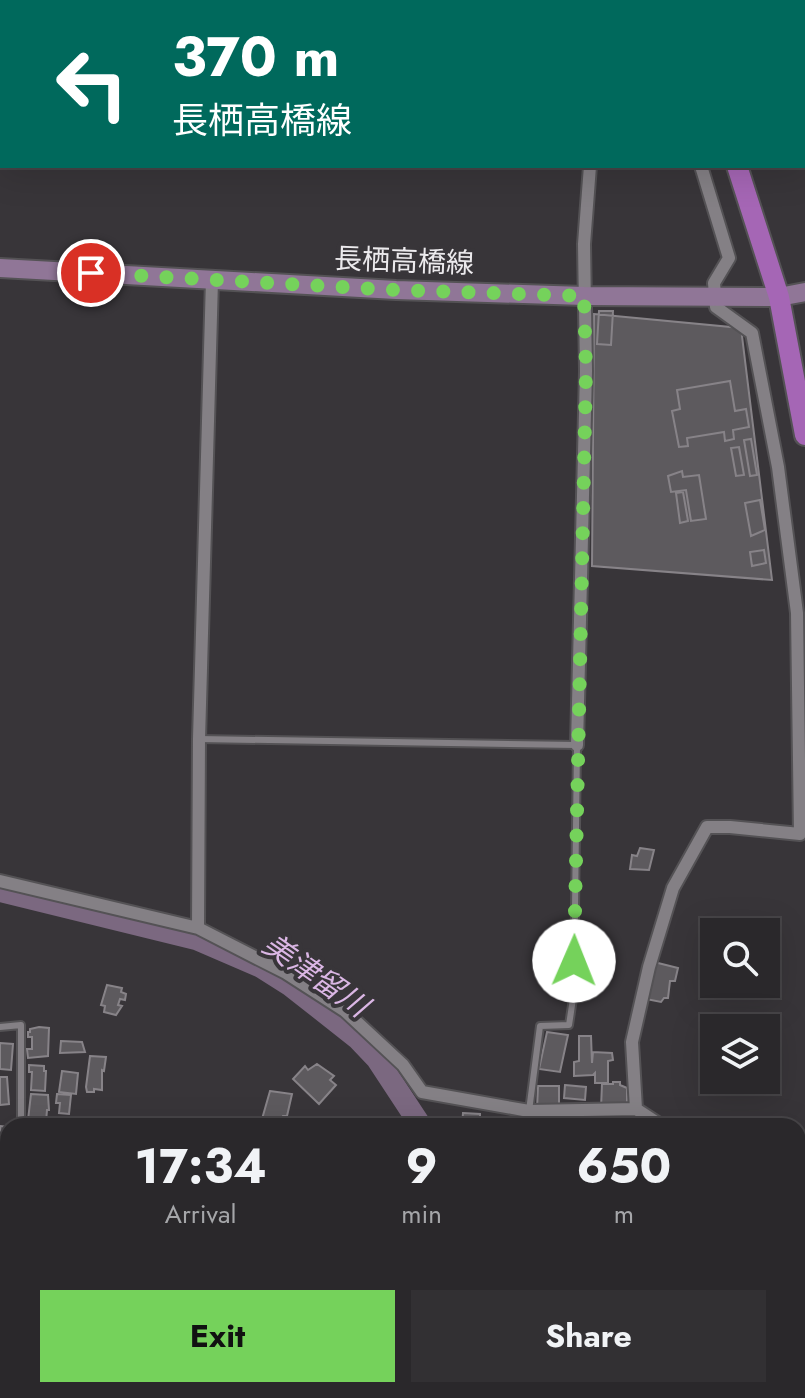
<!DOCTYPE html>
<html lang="en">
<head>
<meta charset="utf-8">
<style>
	body { margin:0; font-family:Jost,"Noto Sans JP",sans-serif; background:#323033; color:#f1f3f6; height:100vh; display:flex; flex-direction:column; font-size:30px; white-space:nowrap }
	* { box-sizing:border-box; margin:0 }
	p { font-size:26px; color:#a5a6a9 }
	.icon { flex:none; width:44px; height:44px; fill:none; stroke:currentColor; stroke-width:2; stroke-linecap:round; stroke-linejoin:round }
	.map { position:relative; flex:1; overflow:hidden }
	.sheet { position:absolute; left:0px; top:1118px; width:806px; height:280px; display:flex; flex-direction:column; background:#2a282b; border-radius:24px 24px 0 0; box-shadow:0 8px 32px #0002,0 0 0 2px #464447 }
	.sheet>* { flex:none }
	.hud { position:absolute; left:0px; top:0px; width:806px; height:168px; box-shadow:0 8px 32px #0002,0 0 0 2px #464447; background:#00695c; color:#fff; overflow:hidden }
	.controls { position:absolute; left:700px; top:918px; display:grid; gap:16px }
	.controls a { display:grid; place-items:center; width:80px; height:80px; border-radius:0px; background:#2a282b; box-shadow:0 8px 32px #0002,0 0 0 2px #464447; font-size:40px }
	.pin { position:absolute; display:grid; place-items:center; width:68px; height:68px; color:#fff; margin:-34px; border:4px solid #fff; border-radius:50%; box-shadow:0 2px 8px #0007 }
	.me { position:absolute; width:88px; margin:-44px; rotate:1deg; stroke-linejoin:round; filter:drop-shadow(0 0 6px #0008) }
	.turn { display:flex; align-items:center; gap:28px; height:168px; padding:0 40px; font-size:36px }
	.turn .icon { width:104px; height:104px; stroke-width:2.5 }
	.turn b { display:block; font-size:56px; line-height:68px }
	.eta { display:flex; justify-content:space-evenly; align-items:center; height:136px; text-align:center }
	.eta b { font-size:48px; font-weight:700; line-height:56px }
	.cta { display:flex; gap:16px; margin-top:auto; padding:16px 40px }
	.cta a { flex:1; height:92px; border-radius:0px; background:#75d25b; color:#111; font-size:32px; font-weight:700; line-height:92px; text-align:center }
	.cta a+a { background:#323033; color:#f1f3f6 }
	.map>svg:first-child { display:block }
</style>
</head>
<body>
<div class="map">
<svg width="805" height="1398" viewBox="0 0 805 1398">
	<rect width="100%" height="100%" fill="#383539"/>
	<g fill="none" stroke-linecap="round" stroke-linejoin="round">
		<path stroke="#9d8fa1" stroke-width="4" d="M802,0l1,2
			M14,2l4,-2
			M804,7l1,2
			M0,8l2,-1"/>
		<path stroke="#7b6880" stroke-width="22" d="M0,891l196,48 65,28 30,19 66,52 20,21 44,67
			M493,1398v-8"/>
	</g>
	<path fill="#5d5a5e" stroke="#878388" stroke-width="2" d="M599,311h14l-2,34 -14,-1z
		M594,314l147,14 31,252 -180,-14z
		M730,381l5,30 11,-2 3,18 -16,3 1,9 -9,2 -1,-9 -37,6 1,8 -9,1 -7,-36 8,-2 -3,-19z
		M751,439l6,36 -7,1 -6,-36z
		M739,447l5,28 -8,1 -5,-28z
		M682,471l1,6 16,-2 7,44 -15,2 -5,-31 -15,2 -3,-16z
		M683,492l5,29 -8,2 -4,-30z
		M760,500l5,30 -14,6 -6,-33z
		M764,550l2,13 -14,3 -2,-14z
		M640,848l14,2 -5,20 -19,-1 2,-14 5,1z
		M654,962l24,6 -3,13h-5l-2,17h-4l-3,4 -15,-3z
		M107,985l15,3 -1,4 5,2 -1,6 -5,-1 -2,6 4,1 -6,9 -12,-3 1,-6 -4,-1z
		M39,1027l10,1 -1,28 -20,2 -1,-9h5v-12h-4v-5h2v-3z
		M547,1032l21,3 -8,37 -21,-3z
		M579,1036h12l1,27 1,-11 19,1 1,7 -5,1v22h-13v-10l-2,2 -19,1v-14l5,-1z
		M61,1041l21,1 3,10 -25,1z
		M0,1043l13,1 -2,26 -11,-1z
		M90,1056l16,1 -2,14 -2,-1v20l-8,-1v3h-7l-1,-5z
		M317,1064l17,12 -4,4 6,5 -17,19 -26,-25 12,-13 3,4z
		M29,1065l15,1v5h2l-1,20 -14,-1 1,-18h-3z
		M62,1071l16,2 -2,21 -17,-2z
		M0,1077h7l2,27 -9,1z
		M613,1082h7v3l7,3v20h-26l1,-24h11z
		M565,1085l21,2 -1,13 -21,-2z
		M538,1086h21v24l-22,-1z
		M270,1091l22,3 -5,22h-4l-4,7 -17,-4z
		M31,1094l17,1 1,15h-2l-1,12 -12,1 -6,-3z
		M57,1094l14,1 -2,19 -10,-1 1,-10h-4z
		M463,1113l17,1v11l-18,1z
		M0,1126l8,1v21l-8,-1z
		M0,1348h8v39h-8z"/>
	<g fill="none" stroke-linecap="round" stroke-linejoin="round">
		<g stroke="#545255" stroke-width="10">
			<path id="service" d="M648,0l1,2
				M199,739l378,6 -3,247 -5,33 -29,1 -11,85
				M0,1027l21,-2v101"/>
		</g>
		<g stroke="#545255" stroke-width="16">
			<path id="minor" d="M159,0l17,2
				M32,2l3,-2
				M309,2l4,-2
				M449,2l2,-2
				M0,16l2,-1
				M577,745l9,-374 -2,-127 6,-78
				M0,881l198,47 88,45 59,38 58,54 19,27 107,19 107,-2 26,17
				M198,928l1,-189 13,-459
				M636,1109l-4,-67 17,-75 24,-79 34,-61h23l70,7 -3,-221 -19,-146 -26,-134 -36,-26 -2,-24 15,-25 -28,-92
				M0,1167h8
				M0,1222l8,-38
				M798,1246l7,1
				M261,1390v8
				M609,1398l1,-8"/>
		</g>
		<g stroke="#545255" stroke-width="22">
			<path id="secondary" d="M0,268l396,22 188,6 195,1 26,-5"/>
		</g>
		<g stroke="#545255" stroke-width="24">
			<path id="trunk" d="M685,0l1,2
				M737,166l42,131 26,138"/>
		</g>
		<path stroke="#838084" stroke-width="2" stroke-dasharray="4 6" stroke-linecap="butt" d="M570,0l4,2"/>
		<use href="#service" stroke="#848085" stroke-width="6"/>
		<use href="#minor" stroke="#848085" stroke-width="12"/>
		<use href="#secondary" stroke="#907697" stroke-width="18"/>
		<use href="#trunk" stroke="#a566b5" stroke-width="20"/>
	</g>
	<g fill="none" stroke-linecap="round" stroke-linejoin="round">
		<path stroke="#75d25b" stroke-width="14" stroke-dasharray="0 25.2" d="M91,273l305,17 188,6 2,75 -12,590"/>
	</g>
	<g text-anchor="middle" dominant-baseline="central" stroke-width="8" stroke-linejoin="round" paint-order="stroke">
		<g font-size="28" fill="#eceaed" stroke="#383539">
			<text transform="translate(404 261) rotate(2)">長栖高橋線</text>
		</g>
		<g font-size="30" font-style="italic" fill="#dab6e4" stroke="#383539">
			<text transform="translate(316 975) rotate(35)">美津留川</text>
		</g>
	</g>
</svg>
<div class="controls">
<a><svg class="icon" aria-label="search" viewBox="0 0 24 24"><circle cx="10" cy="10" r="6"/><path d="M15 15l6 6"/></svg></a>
<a><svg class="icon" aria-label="layers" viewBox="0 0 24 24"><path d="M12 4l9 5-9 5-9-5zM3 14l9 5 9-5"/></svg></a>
</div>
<div class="pin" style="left:91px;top:273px;background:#d93025"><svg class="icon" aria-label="arrive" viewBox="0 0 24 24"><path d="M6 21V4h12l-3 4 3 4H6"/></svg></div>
<svg class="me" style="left:574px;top:961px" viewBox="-20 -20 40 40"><circle r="19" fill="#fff"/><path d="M0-13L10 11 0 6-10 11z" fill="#75d25b"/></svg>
<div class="hud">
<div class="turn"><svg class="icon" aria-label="left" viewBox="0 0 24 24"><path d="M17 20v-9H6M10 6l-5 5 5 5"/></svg><div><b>370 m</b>長栖高橋線</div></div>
</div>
<section class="sheet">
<div class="eta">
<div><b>17:34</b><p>Arrival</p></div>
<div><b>9</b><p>min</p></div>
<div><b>650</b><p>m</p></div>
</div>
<div class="cta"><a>Exit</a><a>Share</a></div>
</section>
</div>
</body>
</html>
